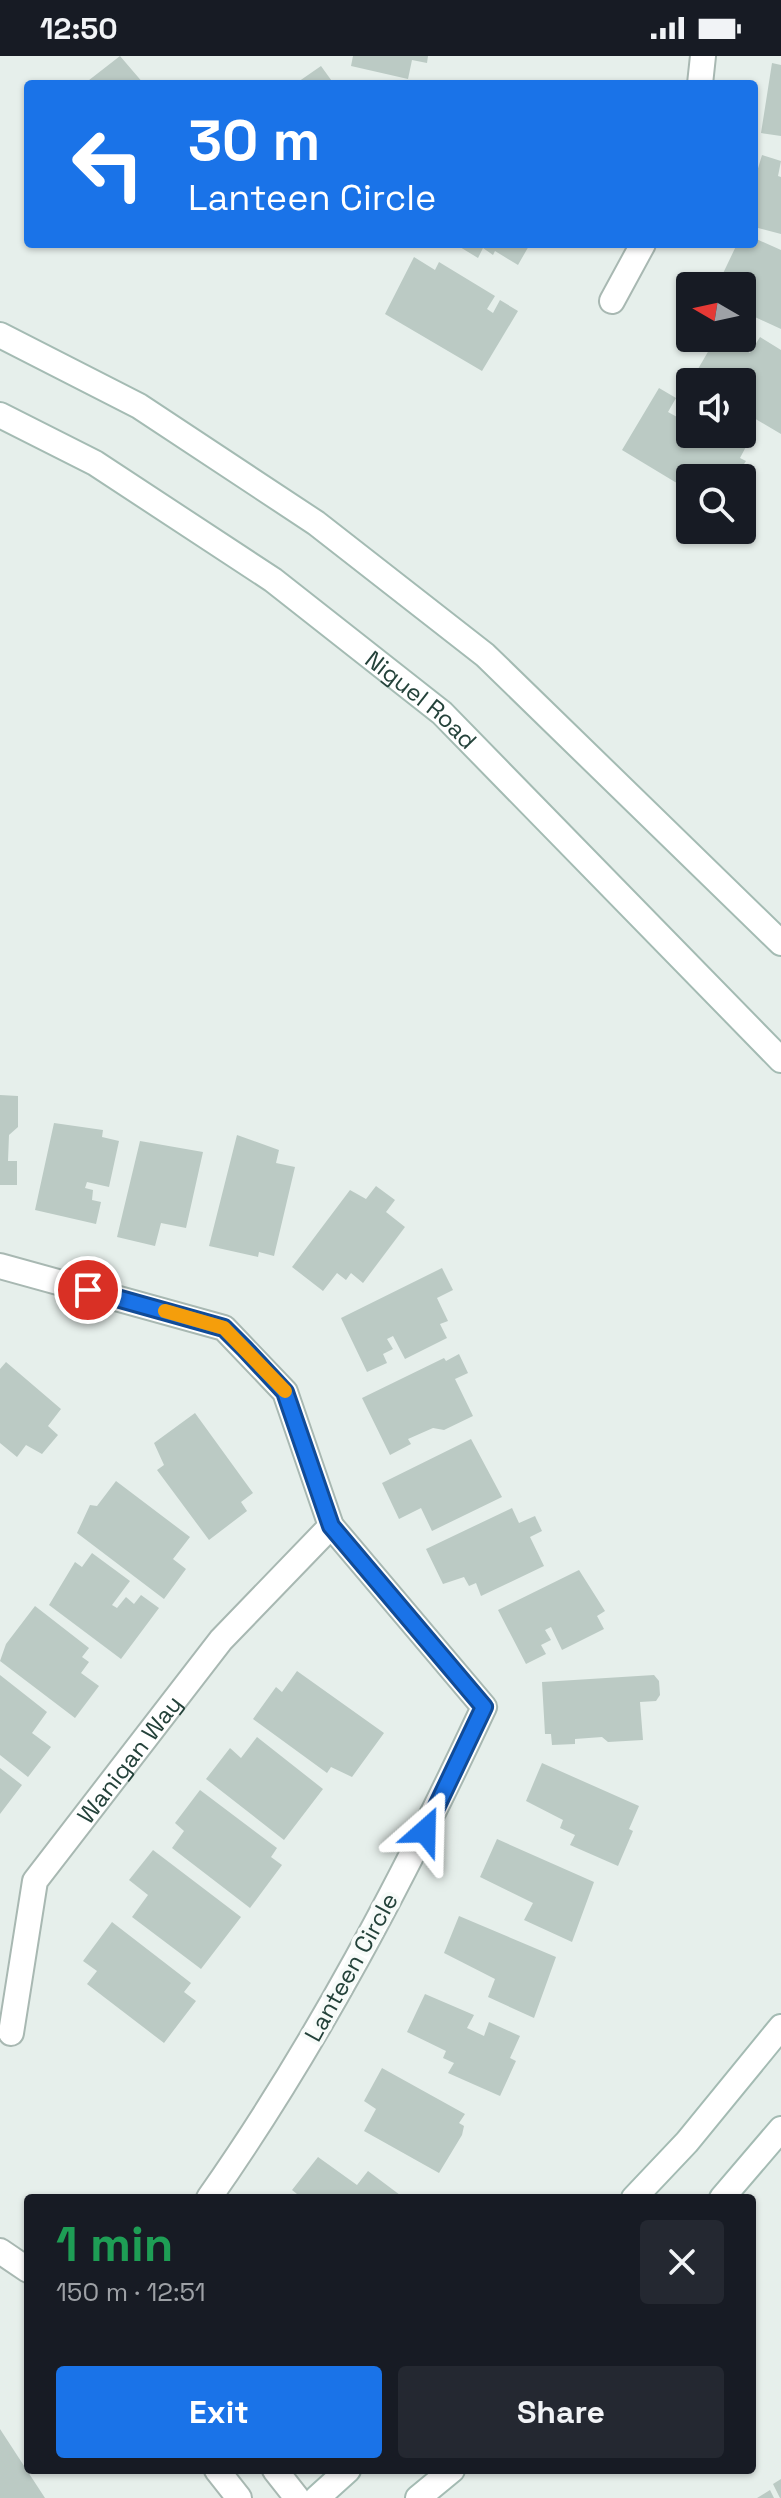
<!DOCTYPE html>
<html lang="en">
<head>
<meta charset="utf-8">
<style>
	body { margin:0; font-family:"Space Grotesk",sans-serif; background:#242831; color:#f1f3f6; height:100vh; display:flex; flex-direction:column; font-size:30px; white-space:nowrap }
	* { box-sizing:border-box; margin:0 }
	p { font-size:26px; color:#9ea1a6 }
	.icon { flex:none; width:44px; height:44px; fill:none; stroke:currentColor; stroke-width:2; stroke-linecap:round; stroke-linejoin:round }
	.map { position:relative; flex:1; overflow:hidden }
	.sheet { position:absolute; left:24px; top:2138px; width:732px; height:280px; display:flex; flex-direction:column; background:#171b24; border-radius:8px; box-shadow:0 2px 6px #0004 }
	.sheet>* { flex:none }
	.top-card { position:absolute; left:24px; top:24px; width:734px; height:168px; border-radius:8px; box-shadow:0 2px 6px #0004; background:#1a73e8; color:#fff; overflow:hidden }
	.needle { width:52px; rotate:279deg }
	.fabs { position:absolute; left:676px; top:216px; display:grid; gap:16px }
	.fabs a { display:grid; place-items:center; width:80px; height:80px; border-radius:8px; background:#171b24; box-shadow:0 2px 6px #0004; font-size:40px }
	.pin { position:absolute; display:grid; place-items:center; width:68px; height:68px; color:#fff; margin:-34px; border:4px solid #fff; border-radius:50%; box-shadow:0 2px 8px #0007 }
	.me { position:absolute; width:88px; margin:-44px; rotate:25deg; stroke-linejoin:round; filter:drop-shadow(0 0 6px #0008) }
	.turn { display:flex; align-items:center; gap:28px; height:168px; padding:0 32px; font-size:36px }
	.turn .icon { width:104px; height:104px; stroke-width:2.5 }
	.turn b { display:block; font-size:56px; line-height:68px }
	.round { display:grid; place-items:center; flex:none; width:84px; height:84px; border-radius:8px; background:#242831 }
	.headline { display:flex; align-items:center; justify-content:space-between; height:136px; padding:0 32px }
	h1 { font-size:48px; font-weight:700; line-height:60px; color:#1e9e55 }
	.primary-button { display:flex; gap:16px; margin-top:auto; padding:16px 32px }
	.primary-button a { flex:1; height:92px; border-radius:8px; background:#1a73e8; color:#fff; font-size:32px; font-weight:700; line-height:92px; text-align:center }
	.primary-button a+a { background:#242831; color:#f1f3f6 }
	.status { display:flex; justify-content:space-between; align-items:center; height:56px; padding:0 40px; background:#171b24; direction:ltr }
	.status svg { height:22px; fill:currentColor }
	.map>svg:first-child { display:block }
</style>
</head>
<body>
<div class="status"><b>12:50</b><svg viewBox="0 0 49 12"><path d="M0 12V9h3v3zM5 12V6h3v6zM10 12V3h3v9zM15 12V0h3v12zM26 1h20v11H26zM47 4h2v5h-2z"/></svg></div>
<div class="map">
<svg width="781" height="2442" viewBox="0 0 781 2442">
	<rect width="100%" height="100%" fill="#e6efeb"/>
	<path fill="#bbcac4" d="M120,0l24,28h-60z
		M353,0h75l-1,7 -15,-3 -4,19 -57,-13z
		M772,7l9,2v71l-20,-3z
		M321,10l13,18h-39z
		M762,99l19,6 -3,15 3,1v57l-27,-7v-45z
		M754,182l27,12v79l-39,-18 4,-15 -4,-2v-8h-25l20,-42h17z
		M455,188h75l-12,21 -23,-14 -2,4 -10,-7 -5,10z
		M414,201l21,13 4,-8 56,34 -8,13 6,4 7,-13 18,11 -36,60 -97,-57z
		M742,270l7,5 -9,16 10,6 10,-16 21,13v84l-39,-23v-29l-51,-1 25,-43h26z
		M659,332l17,10 -8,14 9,5 8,-14 5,3v28h47l12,7 -9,17 6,3 -11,17h-45v13l-68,-41z
		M0,1039l18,1v31l-9,8 -1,26h9v24h-17z
		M54,1067l49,7 -1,7 17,4 -10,46 -22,-5 -2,6 8,2 -1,10 9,2 -5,22 -61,-14z
		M237,1079l42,15 -3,13 19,4 -21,89 -15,-4 -1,5 -49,-11z
		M140,1085l63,11 -17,76 -25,-5 -6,23 -38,-9z
		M376,1130l19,14 -9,12 19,15 -42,56 -12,-10 -5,7 -9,-7 -14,18 -31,-24 58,-77 16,9z
		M442,1212l11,22 -16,8 11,23 -8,3 7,14 -42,21 -12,-23 -6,3 6,10 -10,5 4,9 -20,9 -26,-54z
		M459,1298l9,19 -13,6 18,37 -29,14 -11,-2 -25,11 3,5 -21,11 -28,-57 82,-40 2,3z
		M6,1306l55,47 -13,17 10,9 -16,19 -16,-9 -9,12 -17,-14v-74z
		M195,1357l58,80 -12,9 6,9 -38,29 -52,-70 7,-5 -10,-22z
		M471,1383l31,58 -70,34 -11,-23 -22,11 -17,-36z
		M116,1425l74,56 -17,22 13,10 -22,30 -87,-66 13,-28 7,1z
		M512,1452l7,15 16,-7 7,15 -12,6 14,29 -63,30 -5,-13 -7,3 -5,-9 -21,7 -17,-35z
		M92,1497l38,28 -18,24 5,3 9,-11 8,7 7,-9 18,13 -38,51 -72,-54 26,-43 7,5z
		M579,1514l26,41 -8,5 7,13 -42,21 -11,-23 -6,3 6,10 -10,5 5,9 -20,10 -28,-54z
		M35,1550l54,42 -7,9 7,5 -8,11 18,13 -24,32 -75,-57 6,-17z
		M297,1615l87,62 -32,44 -21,-10 -4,6 -74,-54 23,-32 6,5z
		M0,1619l47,37 -15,21 19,14 -23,30 -28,-22z
		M654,1619l5,6 1,14 -4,6 -16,1 3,38 -35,2 -6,-5 -27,2v5l-23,1 -1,-11h-6l-3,-52z
		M257,1681l66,52 -39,51 -78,-61 24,-31 11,10z
		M542,1707l97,43 -10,23 4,2 -15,35 -48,-21 5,-10 -15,-7 3,-8 -37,-19z
		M0,1712l22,17 -22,29z
		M200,1734l77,58 -6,9 11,8 -32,43 -78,-60 12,-17 -9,-8z
		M497,1783l97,43 -22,60 -48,-22 9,-17 -53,-26z
		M153,1794l88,67 -40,52 -69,-52 16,-22 -19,-15z
		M459,1860l97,41 -22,61 -46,-21 7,-18 -51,-26z
		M112,1866l79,61 -7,9 12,9 -32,42 -77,-59 10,-13 -14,-10z
		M425,1938l49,21 -7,13 17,8 5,-14 31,14 -10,22 6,3 -16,35 -52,-23 6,-10 -11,-5 3,-7 -39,-19z
		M382,2012l83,46 -6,9 5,3 -2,9 -23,38 -75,-42 12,-22 -12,-8z
		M318,2101l39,28 11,-14 36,27h-102l-10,-8z
		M0,2373l45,69h-45z
		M781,2423v19h-1l-7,-14z
		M770,2434l4,8h-17z"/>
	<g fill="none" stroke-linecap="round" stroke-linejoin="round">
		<g stroke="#a8b8b2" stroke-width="28">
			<g id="street">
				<path d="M700,28l3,-28"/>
				<path d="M612,245l31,-57"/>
				<path d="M0,1210l224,62 61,64 46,134 153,181c-80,170 -167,337 -275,491"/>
				<path id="s1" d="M11,1977l24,-152 186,-241 110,-114"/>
				<path d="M0,2195l28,19"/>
				<path d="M217,2414l22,28"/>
				<path d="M275,2414l22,28"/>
			</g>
		</g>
		<g stroke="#a4bbb3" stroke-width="28">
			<g id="secondary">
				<path d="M0,279l139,71 177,117 169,132 296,288"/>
				<path id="s2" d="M0,359l95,48 178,117 169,133 339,347"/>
				<path d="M634,2142l53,-56 94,-115"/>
				<path d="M722,2142l59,-69"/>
				<path d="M317,2442l31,-28"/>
				<path d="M418,2442l34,-28"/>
			</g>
		</g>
		<use href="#street" stroke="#fff" stroke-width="24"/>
		<use href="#secondary" stroke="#fff" stroke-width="24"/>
	</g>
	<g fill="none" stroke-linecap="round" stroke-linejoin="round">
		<g stroke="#114b97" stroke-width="20">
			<path id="route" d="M88,1234l136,38 21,21 40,43 46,134 153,181 -59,124"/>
		</g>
		<use href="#route" stroke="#1a73e8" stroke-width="14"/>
		<path stroke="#f59e0b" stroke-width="14" d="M165,1255l59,17 61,63"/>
	</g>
	<g text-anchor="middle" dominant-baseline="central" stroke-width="8" stroke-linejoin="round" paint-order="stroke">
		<g font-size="24" fill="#24423a" stroke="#f7fbf9">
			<text stroke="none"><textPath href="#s2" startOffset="510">Niguel Road</textPath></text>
			<text stroke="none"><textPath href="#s1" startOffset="308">Wanigan Way</textPath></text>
			<text transform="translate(351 1911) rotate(-61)">Lanteen Circle</text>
		</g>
	</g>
</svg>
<div class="fabs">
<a><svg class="needle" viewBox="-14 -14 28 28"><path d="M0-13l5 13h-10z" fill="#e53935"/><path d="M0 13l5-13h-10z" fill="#9ea1a6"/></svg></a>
<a><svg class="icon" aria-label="sound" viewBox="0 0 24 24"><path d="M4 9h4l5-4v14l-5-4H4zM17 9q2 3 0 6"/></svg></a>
<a><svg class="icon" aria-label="search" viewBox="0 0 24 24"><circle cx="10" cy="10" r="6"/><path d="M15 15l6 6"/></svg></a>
</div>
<div class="pin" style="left:88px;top:1234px;background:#d93025"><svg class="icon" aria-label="arrive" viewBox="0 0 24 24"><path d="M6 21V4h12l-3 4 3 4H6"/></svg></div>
<svg class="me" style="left:425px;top:1775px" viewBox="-20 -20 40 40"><path d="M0-17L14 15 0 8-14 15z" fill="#1a73e8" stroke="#fff" stroke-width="4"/></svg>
<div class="top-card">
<div class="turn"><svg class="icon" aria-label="left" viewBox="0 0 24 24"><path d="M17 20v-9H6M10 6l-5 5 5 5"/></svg><div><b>30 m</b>Lanteen Circle</div></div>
</div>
<section class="sheet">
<div class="headline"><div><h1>1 min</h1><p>150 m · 12:51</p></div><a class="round"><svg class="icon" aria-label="close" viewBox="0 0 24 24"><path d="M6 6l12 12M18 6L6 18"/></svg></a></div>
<div class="primary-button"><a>Exit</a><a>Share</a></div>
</section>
</div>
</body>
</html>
